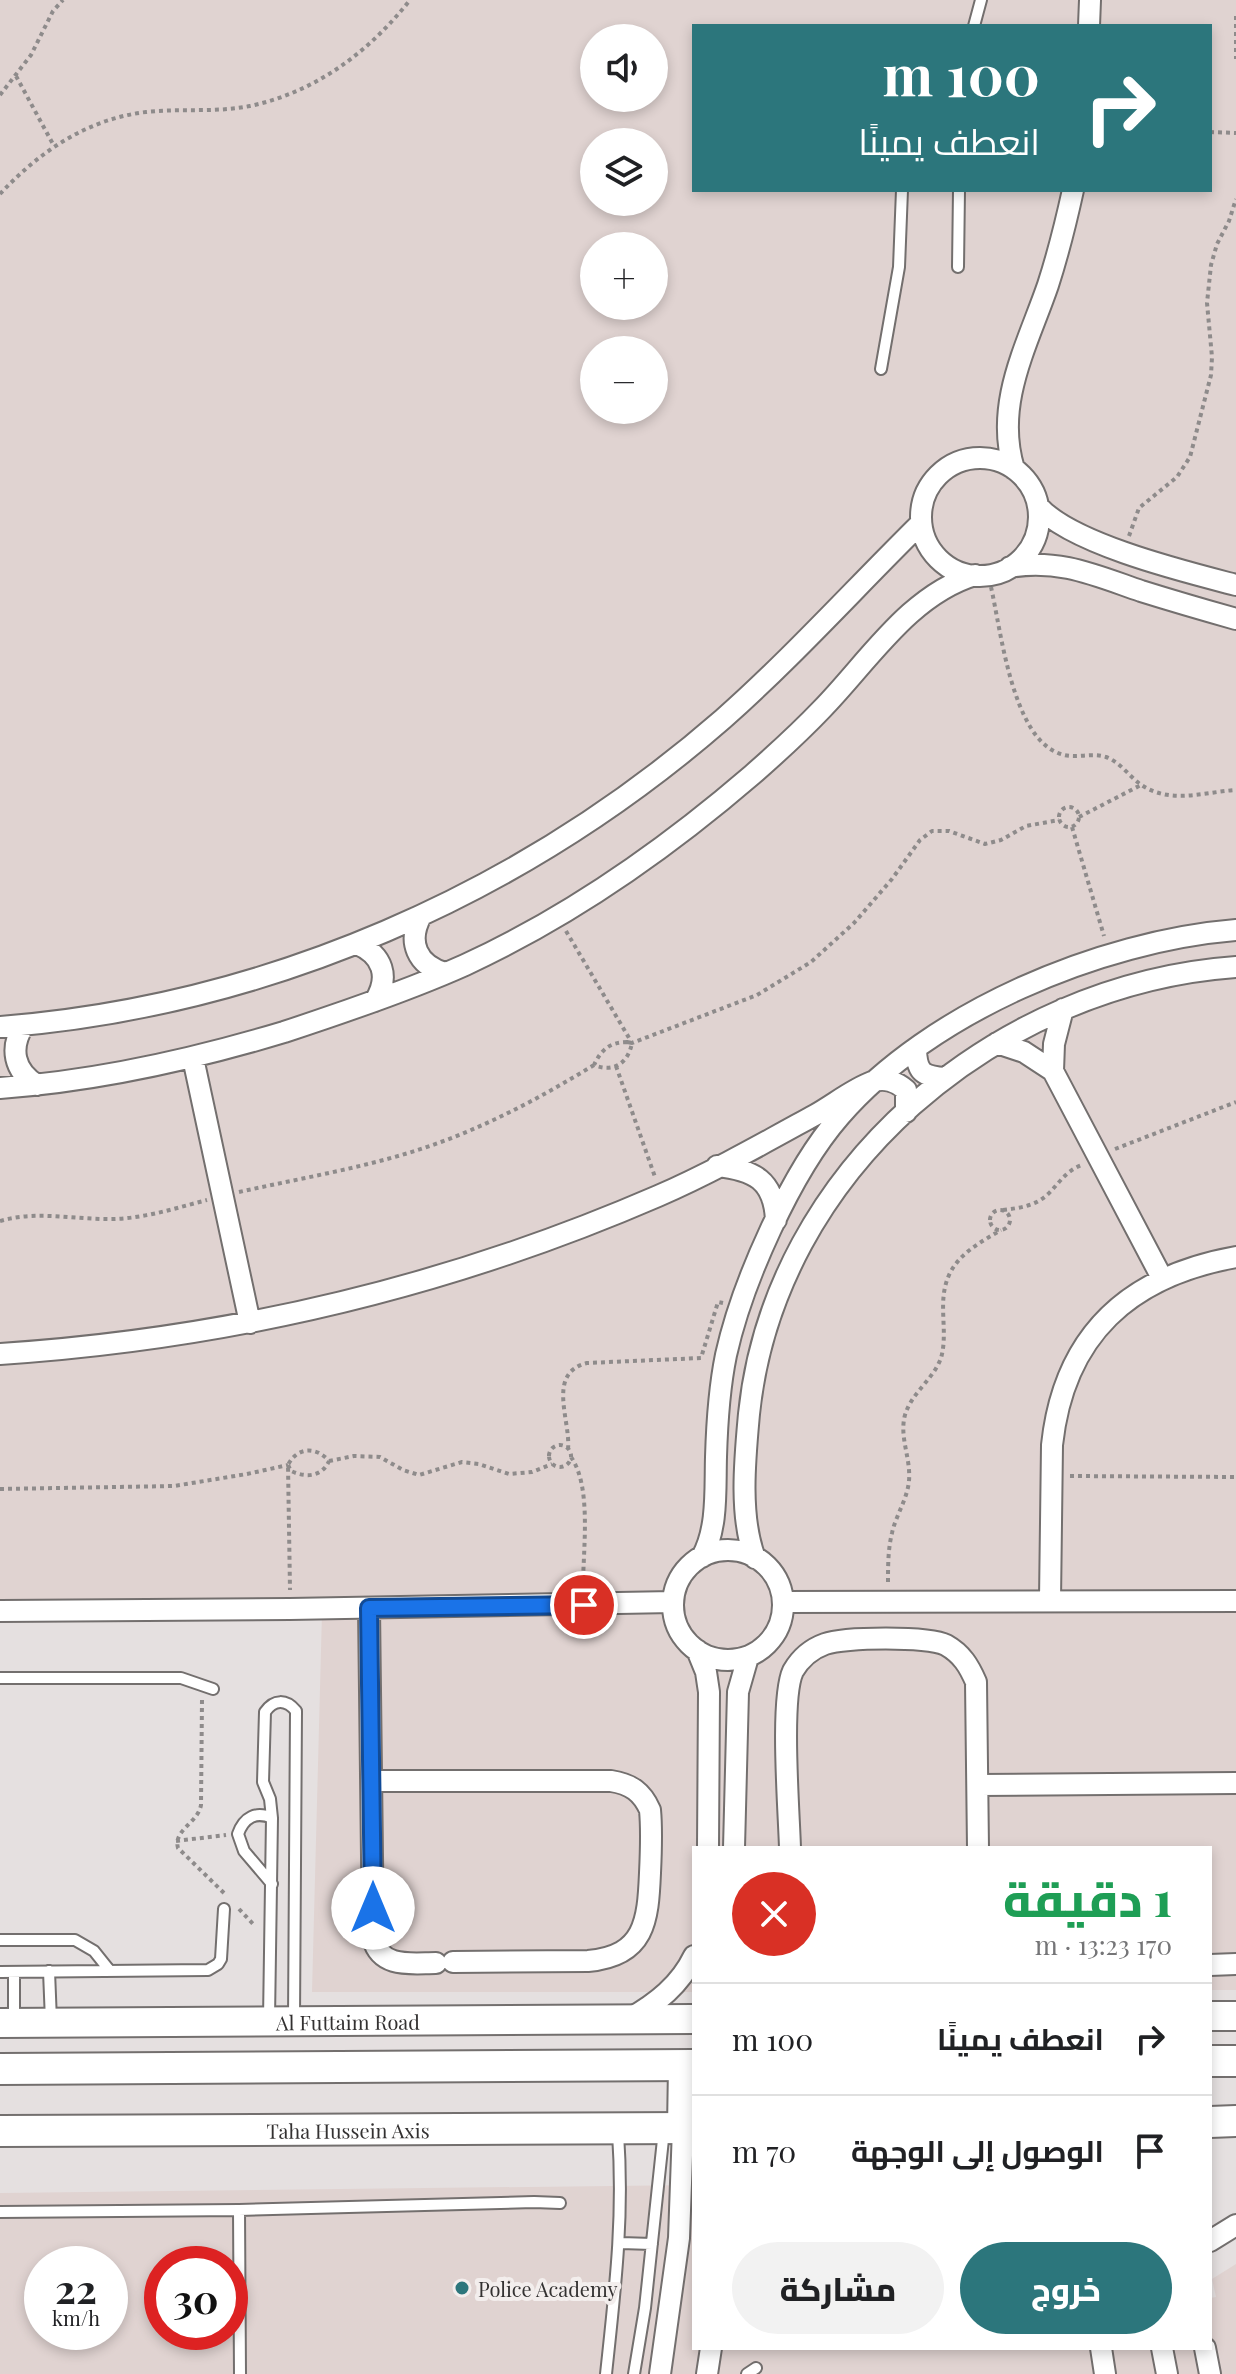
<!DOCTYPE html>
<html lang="ar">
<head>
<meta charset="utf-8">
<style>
	body { margin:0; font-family:"Playfair Display",Cairo,serif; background:#f2f2f2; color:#202124; direction:rtl; height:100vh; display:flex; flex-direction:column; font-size:30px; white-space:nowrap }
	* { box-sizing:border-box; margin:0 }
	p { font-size:26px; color:#757577 }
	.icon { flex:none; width:44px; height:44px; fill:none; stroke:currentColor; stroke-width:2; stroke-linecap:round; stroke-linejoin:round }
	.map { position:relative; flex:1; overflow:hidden; direction:ltr }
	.panel { position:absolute; left:692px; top:1846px; width:520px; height:504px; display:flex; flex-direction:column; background:#fff; border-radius:0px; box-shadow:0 4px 12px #0003; direction:rtl }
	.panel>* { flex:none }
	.hud { position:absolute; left:692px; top:24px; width:520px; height:168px; border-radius:0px; box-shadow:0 4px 12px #0003; direction:rtl; background:#2c767c; color:#fff; overflow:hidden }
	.fabs { position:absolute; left:580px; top:24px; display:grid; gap:16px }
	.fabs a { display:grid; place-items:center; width:88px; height:88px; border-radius:50%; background:#fff; box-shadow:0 4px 12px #0003; font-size:40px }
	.speed { position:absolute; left:24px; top:2246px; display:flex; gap:16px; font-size:40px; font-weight:700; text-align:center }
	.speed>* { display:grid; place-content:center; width:104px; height:104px; border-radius:50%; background:#fff; box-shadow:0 4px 12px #0003; line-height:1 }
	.speed small { font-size:20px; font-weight:400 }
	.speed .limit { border:12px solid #d22; background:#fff; color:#111 }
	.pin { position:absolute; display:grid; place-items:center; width:68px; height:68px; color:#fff; margin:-34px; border:4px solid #fff; border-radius:50%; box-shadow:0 2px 8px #0007 }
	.me { position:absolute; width:88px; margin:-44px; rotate:0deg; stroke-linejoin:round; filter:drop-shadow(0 0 6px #0008) }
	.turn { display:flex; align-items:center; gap:28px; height:168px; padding:0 40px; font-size:36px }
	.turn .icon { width:104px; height:104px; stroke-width:2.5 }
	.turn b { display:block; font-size:56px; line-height:68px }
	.round { display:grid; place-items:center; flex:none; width:84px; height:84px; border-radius:42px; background:#f2f2f2 }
	.headline { display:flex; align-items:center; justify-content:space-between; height:136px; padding:0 40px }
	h1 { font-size:48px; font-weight:800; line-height:60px; color:#1e9e55 }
	.button { display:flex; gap:16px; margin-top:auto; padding:16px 40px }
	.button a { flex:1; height:92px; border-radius:48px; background:#2c767c; color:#fff; font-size:32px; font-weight:800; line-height:92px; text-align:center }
	.button a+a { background:#f2f2f2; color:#202124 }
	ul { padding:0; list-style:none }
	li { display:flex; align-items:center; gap:24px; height:112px; padding:0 40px; border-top:2px solid #e0e0e0 }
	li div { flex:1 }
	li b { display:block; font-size:30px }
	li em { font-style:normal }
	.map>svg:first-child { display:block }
</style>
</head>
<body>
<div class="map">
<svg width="1236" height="2374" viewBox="0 0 1236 2374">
	<rect width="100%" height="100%" fill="#e5e0e0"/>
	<path fill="#e0d3d1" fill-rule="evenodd" d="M0,0h1236v1990h-26v-142h-516v144h-382l10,-380 -322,-1zM694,26h516v164h-516zM594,38h60v60h-60zM594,142h60v60h-60zM594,246h60v60h-60zM594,350h60v60h-60z
		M694,2185v163h516v-50l6,-1 -4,-18 24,-15v110h-1236v-181zM42,2264h68v68h-68zM162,2264h68v68h-68z"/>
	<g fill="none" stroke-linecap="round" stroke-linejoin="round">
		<g stroke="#736f6e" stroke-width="14">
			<path id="lane" d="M974,26l7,-26
				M958,267l1,-77
				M881,369l18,-102 3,-77
				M0,1678h181l32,11
				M272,1884l-28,-33 -6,-17c6,-17 18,-23 34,-16
				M0,1940h75l19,11 16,20
				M49,1971l2,50
				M0,1972l208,-2 10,-6 3,-5 3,-50
				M14,1972v50
				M269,2019l3,-201 -2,-19 -7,-17 2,-70c9,-13 21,-13 31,-1l-2,308
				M239,2210l1,164
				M0,2212l239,-2 295,-8 26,1
				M621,2243l31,1
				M606,2374c9,-84 18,-156 12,-241
				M634,2374l11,-66 19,-178
				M747,2374l9,-6"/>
		</g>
		<g stroke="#736f6e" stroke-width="24">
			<path id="street" d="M1089,26l1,-26
				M921 517a59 59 0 1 1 118 0a59 59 0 1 1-118 0Z
				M1014,469c-20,-65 13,-123 34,-184 10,-31 18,-63 25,-95
				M1038,506c33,38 148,66 198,79
				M1010,567c48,-9 87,9 131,24 32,10 63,19 95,28
				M421,916c-14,26 -4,49 24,57
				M357,944c26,11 33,33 18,57
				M24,1025c-15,23 -10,46 13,60
				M0,1027c267,-21 521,-132 723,-308 69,-61 132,-131 198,-196
				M997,1043l27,9 29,19 109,207
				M916,1050c1,23 7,26 29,28
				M193,1058l57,265
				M1053,1071l1,-27 9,-35
				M0,1088c97,-7 191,-28 284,-56 61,-20 123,-41 181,-67 104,-48 201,-116 287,-190 24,-21 48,-43 70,-66 46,-47 87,-114 153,-134
				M717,1166c37,4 57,14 59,54
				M0,1354c228,-15 448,-67 658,-158 53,-23 106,-53 157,-81 18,-10 38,-26 57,-33 12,-5 25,0 34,8v22
				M673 1605a55 55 0 1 1 110 0a55 55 0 1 1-110 0Z
				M702,1557c16,-29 13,-67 14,-100 1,-35 3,-68 10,-102 16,-72 65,-183 114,-239 90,-104 260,-175 396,-186
				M755,1558c-16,-42 -10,-100 -6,-144 25,-244 248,-430 487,-447
				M1050,1600l2,-155c12,-111 78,-169 184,-188
				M783,1602l453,-1
				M369,1608l4,331c8,30 39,24 63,24
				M0,1611l290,-2 383,-7
				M697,1650l9,22 3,20 -1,156
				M372,1781h239c20,3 31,11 39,29 2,21 1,42 0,63 -2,48 -5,83 -62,88l-135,1
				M978,1785l258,-2
				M734,1848l4,-156 10,-35
				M790,1848c-1,-36 -10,-149 3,-177 7,-12 18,-22 32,-27 19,-7 103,-8 121,1 16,9 23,21 30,37l2,166
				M1210,1965l26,-1
				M629,2019c28,-16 51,-34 65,-63
				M1210,2241l26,-16
				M1101,2348l4,26
				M1162,2348l5,26
				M1205,2348l5,26
				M660,2374l19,-136 4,-110
				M707,2374l4,-26"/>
		</g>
		<g stroke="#736f6e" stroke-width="32">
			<g id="secondary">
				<path d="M1210,2016h26"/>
				<path id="s1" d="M0,2023l694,-4"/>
			</g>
		</g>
		<g stroke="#736f6e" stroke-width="34">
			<g id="primary">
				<path d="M1210,2061h26"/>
				<path d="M0,2069l694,-4"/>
				<path d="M1210,2122l26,-1"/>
				<path d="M683,2128l1,-62"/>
				<path id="s2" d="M0,2131l694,-3"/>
			</g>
		</g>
		<path stroke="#8e8b8b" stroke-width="4" stroke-dasharray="4 4" stroke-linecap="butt" d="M1236,16v43
			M16,76l38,70
			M0,95l31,-40 22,-44 10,-11
			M1210,132l26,1
			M0,194c39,-42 87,-75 146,-82 35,-4 69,1 104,-6 66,-14 119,-54 160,-106
			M1129,536l10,-28 38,-31 13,-20 21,-82 1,-18 -5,-54 4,-38 6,-21 12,-23 7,-22
			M991,587c10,44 21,148 67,166 16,7 32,-1 48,4 14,5 23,19 34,27 30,21 63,8 96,6
			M1059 817a10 10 0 1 1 20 0a10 10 0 1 1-20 0Z
			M1079,817l62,-32
			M1072,827l32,109
			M566,931l66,112 125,-48 54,-33 43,-39 38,-44 28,-39 12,-9h17l36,13 16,-4 25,-14 33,-6
			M627,1042l5,1c-4,20 -18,30 -38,22 7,-15 16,-23 33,-23z
			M616,1066l39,111
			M1115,1149l121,-47
			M239,1192c67,-15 137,-26 202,-50 54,-20 104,-47 153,-77
			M990 1220a10 10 0 1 1 20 0a10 10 0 1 1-20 0Z
			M1003,1210c16,-2 32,-4 44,-15 12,-11 18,-24 35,-30
			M0,1221c38,-11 75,-1 114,-2 32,-1 62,-11 93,-19
			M549 1456a11 11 0 1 1 22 0a11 11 0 1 1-22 0Z
			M568,1449c3,-28 -22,-76 19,-86l114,-5 17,-56 5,1
			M571,1457c21,30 12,92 12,130
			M329,1461l25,-5 26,1 23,13 16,5 43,-13 17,2 30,10 23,-2 20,-8
			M288,1465l3,6c15,7 31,6 38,-10 -13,-15 -32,-14 -41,4l2,125
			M1070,1476l166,1
			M0,1489l174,-3 73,-12 41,-9
			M888,1582c0,-16 0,-33 4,-49 4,-18 15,-33 17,-52 2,-23 -10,-44 -4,-66 7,-23 28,-35 36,-57 8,-28 -5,-57 9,-85 11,-21 31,-31 51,-43
			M202,1700l-1,105c-3,18 -28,25 -23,43l47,46
			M176,1841l50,-6
			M239,1909l16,17"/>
		<use href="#lane" stroke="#fff" stroke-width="10"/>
		<use href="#street" stroke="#fff" stroke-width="20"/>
		<use href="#secondary" stroke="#fff" stroke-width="28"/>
		<use href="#primary" stroke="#fff" stroke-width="30"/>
	</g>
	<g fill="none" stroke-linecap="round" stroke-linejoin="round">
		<g stroke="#114b97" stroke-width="20">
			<path id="route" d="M373,1908l-4,-300 215,-3"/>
		</g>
		<use href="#route" stroke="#1a73e8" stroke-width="14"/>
	</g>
	<circle fill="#2c767c" stroke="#f3eeed" stroke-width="3" cx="462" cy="2288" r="8"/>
	<g text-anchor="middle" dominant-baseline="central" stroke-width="8" stroke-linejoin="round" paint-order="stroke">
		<g font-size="20" fill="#333131" stroke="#f3eeed">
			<text stroke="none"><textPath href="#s1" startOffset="348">Al Futtaim Road</textPath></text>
			<text stroke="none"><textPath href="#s2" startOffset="348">Taha Hussein Axis</textPath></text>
		</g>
		<g font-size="20" fill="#333131" stroke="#f3eeed" text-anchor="start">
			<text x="478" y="2288">Police Academy</text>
		</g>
	</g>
</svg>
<div class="fabs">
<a><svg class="icon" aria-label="sound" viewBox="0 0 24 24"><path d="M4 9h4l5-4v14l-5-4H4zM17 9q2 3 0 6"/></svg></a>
<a><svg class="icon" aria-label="layers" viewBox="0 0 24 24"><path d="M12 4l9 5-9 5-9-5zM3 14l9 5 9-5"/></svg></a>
<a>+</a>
<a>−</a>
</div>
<div class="speed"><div>22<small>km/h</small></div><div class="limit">30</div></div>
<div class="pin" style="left:584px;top:1605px;background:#d93025"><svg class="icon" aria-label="arrive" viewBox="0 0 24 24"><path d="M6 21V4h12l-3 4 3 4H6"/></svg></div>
<svg class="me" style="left:373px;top:1908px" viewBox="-20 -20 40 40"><circle r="19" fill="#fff"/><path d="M0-13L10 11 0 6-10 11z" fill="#1a73e8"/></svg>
<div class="hud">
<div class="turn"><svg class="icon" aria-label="right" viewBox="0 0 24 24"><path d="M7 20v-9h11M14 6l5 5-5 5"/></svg><div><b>100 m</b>انعطف يمينًا</div></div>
</div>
<section class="panel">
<div class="headline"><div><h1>1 دقيقة</h1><p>170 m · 13:23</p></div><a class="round" style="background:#d93025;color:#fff"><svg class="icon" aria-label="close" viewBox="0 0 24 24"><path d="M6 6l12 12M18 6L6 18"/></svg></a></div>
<ul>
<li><svg class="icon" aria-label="right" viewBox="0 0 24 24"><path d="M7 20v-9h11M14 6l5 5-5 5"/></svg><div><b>انعطف يمينًا</b></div><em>100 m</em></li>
<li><svg class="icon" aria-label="arrive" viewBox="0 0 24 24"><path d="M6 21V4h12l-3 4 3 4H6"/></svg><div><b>الوصول إلى الوجهة</b></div><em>70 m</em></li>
</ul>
<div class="button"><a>خروج</a><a>مشاركة</a></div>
</section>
</div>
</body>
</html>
